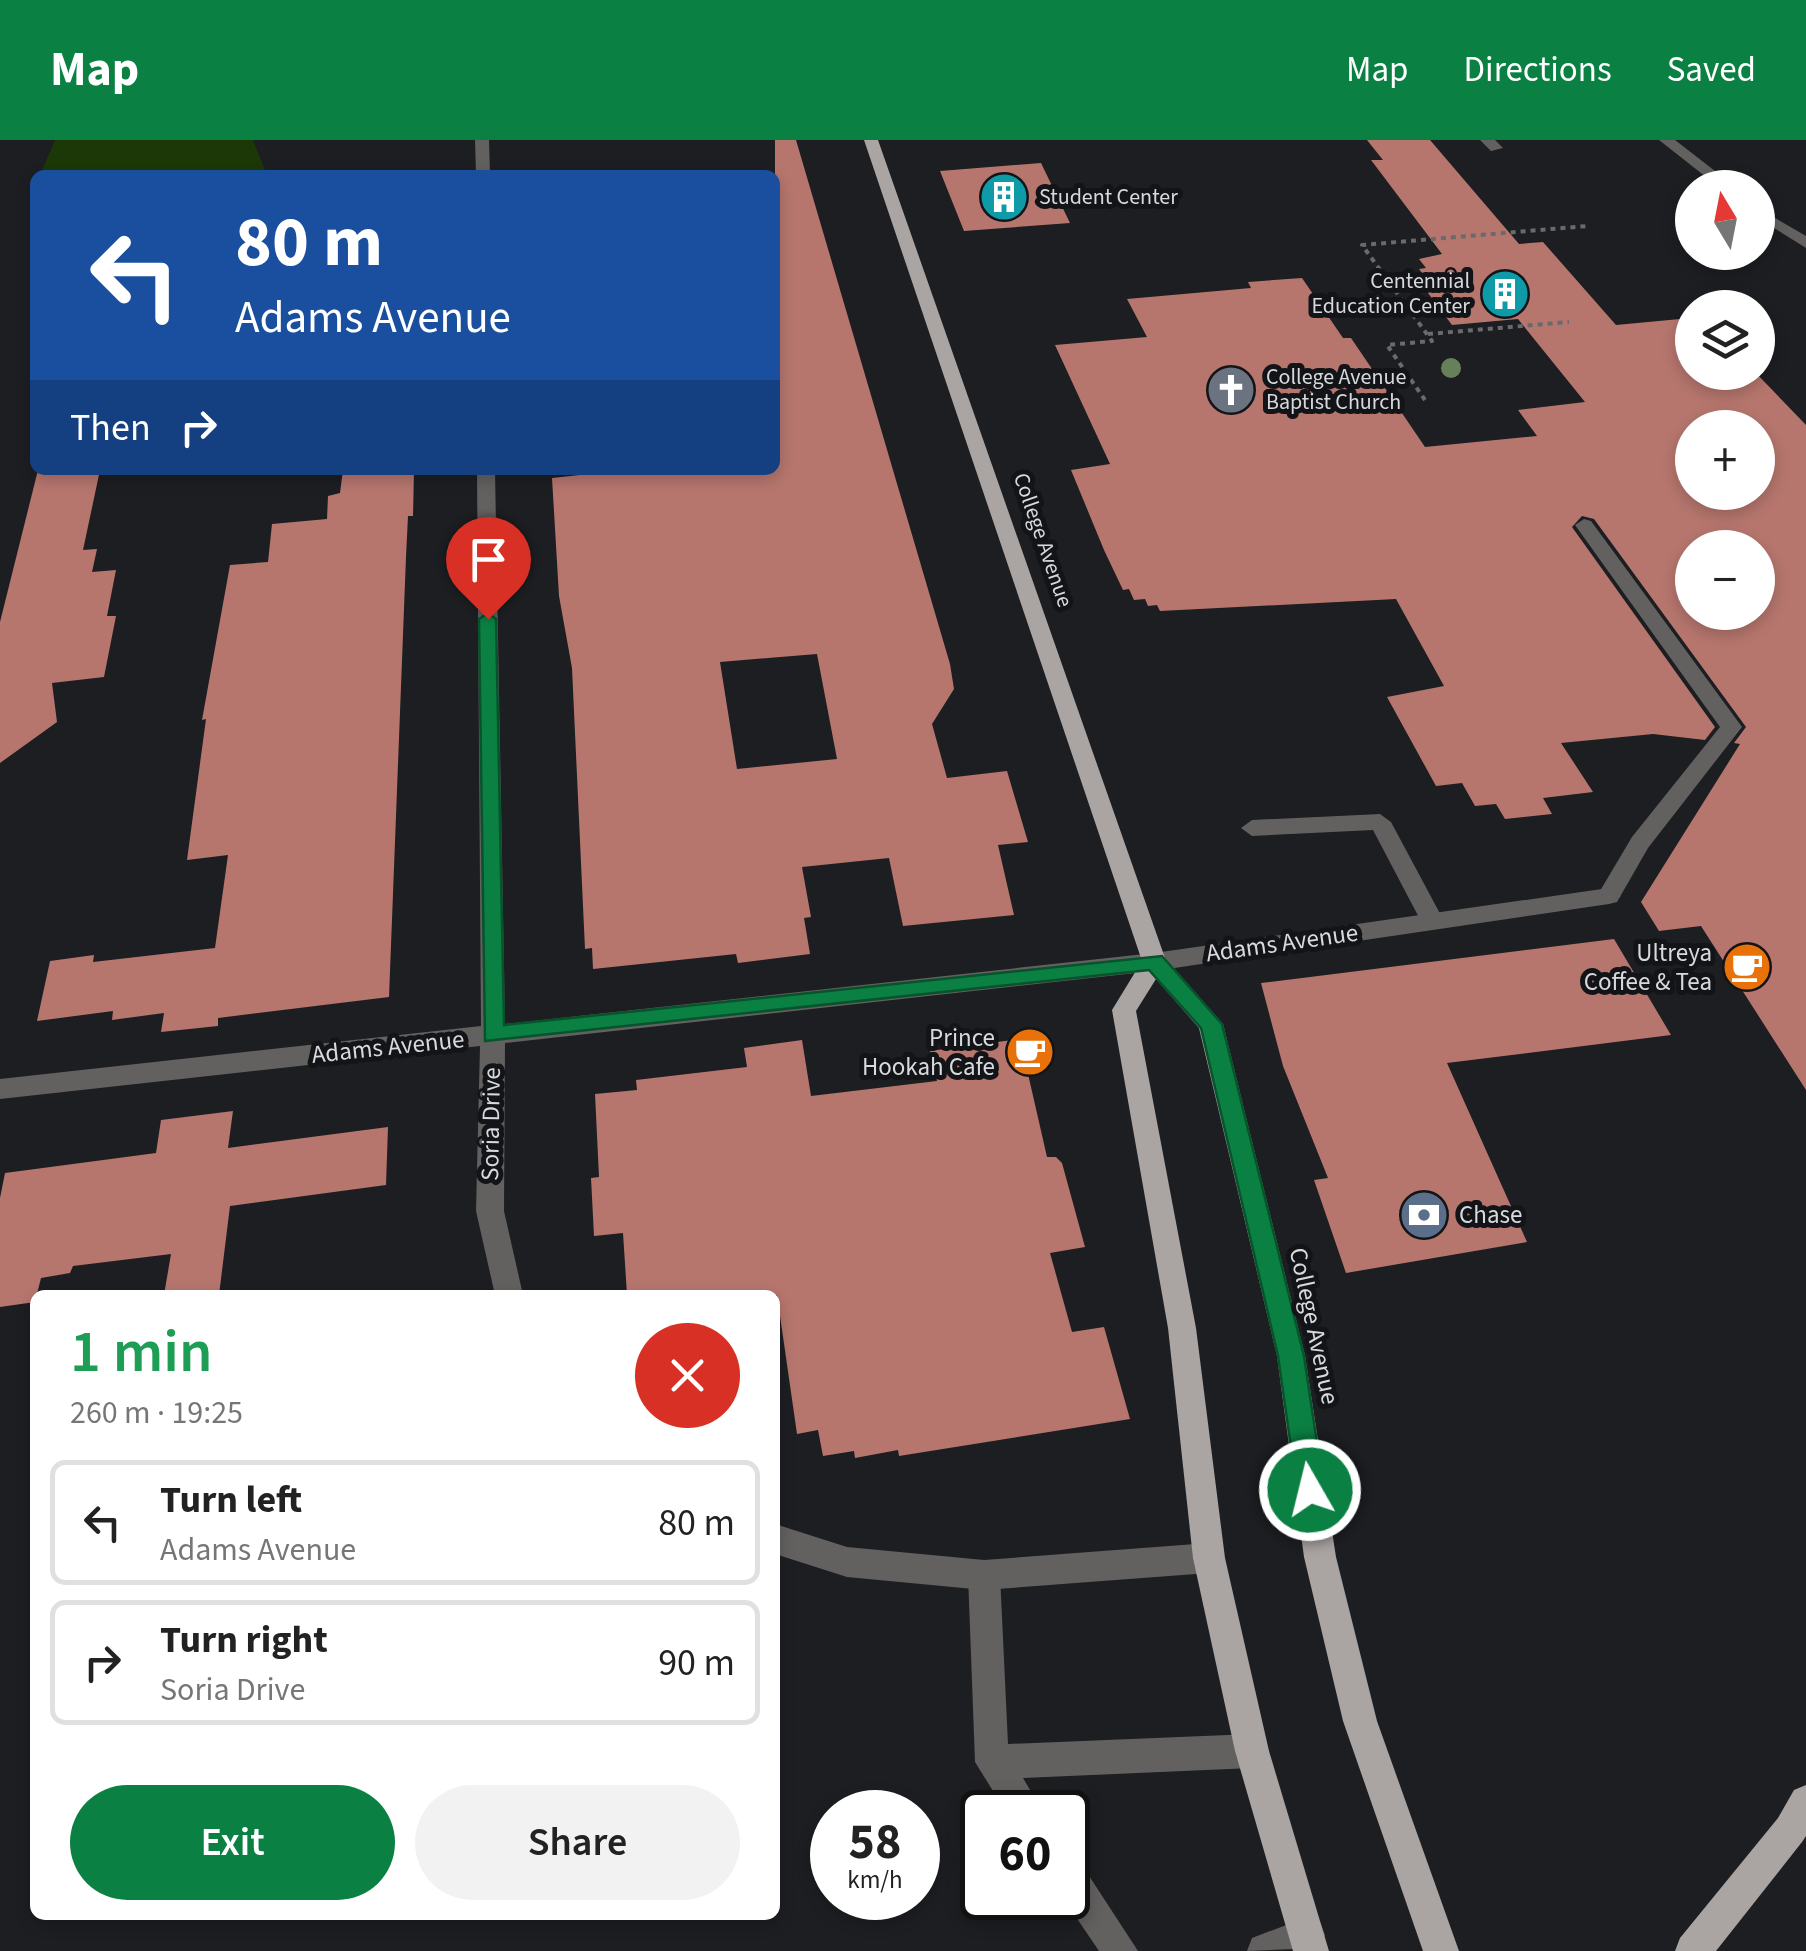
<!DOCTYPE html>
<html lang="en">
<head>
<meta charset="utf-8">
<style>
	body { margin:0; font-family:"Source Sans 3",sans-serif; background:#f2f2f2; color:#222; height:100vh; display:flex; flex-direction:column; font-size:38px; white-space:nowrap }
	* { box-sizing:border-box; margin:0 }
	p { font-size:32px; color:#767676 }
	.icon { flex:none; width:55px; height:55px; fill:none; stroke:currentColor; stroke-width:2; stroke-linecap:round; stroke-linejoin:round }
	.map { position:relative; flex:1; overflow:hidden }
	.drawer { position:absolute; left:30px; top:1150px; width:750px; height:630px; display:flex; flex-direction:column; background:#fff; border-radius:15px; box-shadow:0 5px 15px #0003 }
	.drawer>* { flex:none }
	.banner { position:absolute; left:30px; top:30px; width:750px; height:305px; border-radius:15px; box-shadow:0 5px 15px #0003; background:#1a4fa0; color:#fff; overflow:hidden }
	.needle { width:65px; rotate:350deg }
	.fabs { position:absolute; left:1675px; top:30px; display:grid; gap:20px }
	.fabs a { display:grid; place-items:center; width:100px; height:100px; border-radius:50%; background:#fff; box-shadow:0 5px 15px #0003; font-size:50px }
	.speed { position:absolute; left:810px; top:1650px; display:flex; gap:20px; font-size:50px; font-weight:700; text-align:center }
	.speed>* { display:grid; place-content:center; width:130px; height:130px; border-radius:50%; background:#fff; box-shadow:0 5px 15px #0003; line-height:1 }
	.speed small { font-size:25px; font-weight:400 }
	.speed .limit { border:5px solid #111; border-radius:15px; background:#fff; color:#111 }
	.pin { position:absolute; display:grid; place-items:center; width:85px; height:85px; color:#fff; margin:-102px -42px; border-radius:50% 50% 50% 0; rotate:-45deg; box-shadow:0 0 10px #0007 }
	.pin .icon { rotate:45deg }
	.me { position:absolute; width:110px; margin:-55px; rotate:352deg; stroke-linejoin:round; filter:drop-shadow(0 0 8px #0008) }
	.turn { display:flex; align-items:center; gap:35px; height:210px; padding:0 40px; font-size:45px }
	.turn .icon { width:130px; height:130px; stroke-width:2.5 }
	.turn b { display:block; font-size:70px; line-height:85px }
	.then { display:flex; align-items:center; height:95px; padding:0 40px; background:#0003; gap:20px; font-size:38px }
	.round { display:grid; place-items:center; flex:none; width:105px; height:105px; border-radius:52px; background:#f2f2f2 }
	.headline { display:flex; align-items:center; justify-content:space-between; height:170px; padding:0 40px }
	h1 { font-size:60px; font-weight:600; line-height:75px; color:#1e9e55 }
	.primary-button { display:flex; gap:20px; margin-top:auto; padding:20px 40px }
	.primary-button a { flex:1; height:115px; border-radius:60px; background:#0b8043; color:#fff; font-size:40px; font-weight:600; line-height:115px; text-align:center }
	.primary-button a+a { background:#f2f2f2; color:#222 }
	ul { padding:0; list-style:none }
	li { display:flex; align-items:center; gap:30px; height:125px; margin:0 20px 15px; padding:0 20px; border:5px solid #e0e0e0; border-radius:15px }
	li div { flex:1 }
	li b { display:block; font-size:38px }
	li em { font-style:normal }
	header { display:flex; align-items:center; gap:60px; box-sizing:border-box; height:140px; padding:0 50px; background:#0b8043; color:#fff }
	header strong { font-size:48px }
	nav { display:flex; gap:55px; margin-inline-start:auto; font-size:35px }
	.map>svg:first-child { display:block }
</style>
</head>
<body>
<header>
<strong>Map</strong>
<nav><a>Map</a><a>Directions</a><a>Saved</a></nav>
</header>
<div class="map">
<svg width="1806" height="1811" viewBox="0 0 1806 1811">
	<rect width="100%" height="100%" fill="#1c1e22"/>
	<path fill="#1c3807" d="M55,0h198l14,35h-227z"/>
	<path fill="#b6766e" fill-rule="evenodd" d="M775,0h21l154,524 4,25 -22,35 15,54 60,-7 21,71 -30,3 16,70 -111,11 -14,-68 -87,9 9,50 -7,1 6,36 -72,9 -2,-9 -143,15 -1,-21 -7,1 -13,-281 -13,-72 -7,-118 74,-8h149zM817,514l20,105 -100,10 -17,-107z
		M1367,0h63l89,104 24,-2 73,83 64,-6 12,13v40h63l51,53v665l-105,-164 -42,5 -18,-29 99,-158 -6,-1 12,-16 -152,-208 -12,-3 -10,11 143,200 -10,13 -52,-6 -92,9 32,49 -50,6 9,16 -47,5 -9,-15 -21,2 -13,-23 -26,3 -49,-89 57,-11 -48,-87 -236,12 -3,-6 -9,1 -3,-7 -11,1 -5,-11 -6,1 -19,-40 -33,-80 39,-6 -55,-119 92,-8 -20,-38 124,-11 -3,-6 54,-4 41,60h8l74,109 112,-11 -19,-26 67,-8 -67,-83 -66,6 -33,-44 8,-1 -8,-11 7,-1 -7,-9 23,-5 -71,-94h12zM1692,288h66v64h-66zM1692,408h66v64h-66z
		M1041,23l29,60 -106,8 -24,-60z
		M38,330h62l-17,80 14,-1 -5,23 24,-2 -9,46h9l-12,61 -52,6 5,39 -57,41v-141z
		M343,330h71l-1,46h-5l-2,41 -17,440 -171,21v8l-57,6 3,-19 -52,7 1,-9 -76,10 13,-60 44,-6 -1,7 122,-14 13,-93 -41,5 19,-141 -4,1 28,-155 38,-3 4,-38 55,-5 1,-23 12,-3z
		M1614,799l57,96 -224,28 80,179 -181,31 -32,-93 14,-2 -45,-112 -22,-83z
		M1020,899l27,118h9l6,6 23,84 -35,6 22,79 32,-5 26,92 -231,37 -1,-6 -43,8 -1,-7 -31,5 -5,-26 -21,4 -20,-139h-150l-4,-62 -29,3 -3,-58 8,-1 -4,-83 42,-4 -1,-10 111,-13 -3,-19 58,-8 9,56 126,-15 -7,-30z
		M233,971l-5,37 160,-21 -2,58 -156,21 -11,89h-55l7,-41 -98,12 -3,7 -29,5 -6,24 -35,5v-109l5,-25 151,-20 5,-33z"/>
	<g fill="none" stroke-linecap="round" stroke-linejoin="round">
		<path stroke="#696a6e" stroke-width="4" stroke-dasharray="5 5" stroke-linecap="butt" d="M1428,194l141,-12
			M1425,260l-38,-55 45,-4 -70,-96 225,-19"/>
		<path fill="#636060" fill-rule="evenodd" d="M1659,0h16l62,48h-17z
			M1758,68l48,28v12l-48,-30z
			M1584,379l7,2 151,206 -94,121 -31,54 -8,2 -12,-8 35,-59 88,-110 -145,-202z
			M1380,674l11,8 53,99 -4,6h-16l-51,-97 -121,6 -11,-8 11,-8z
			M984,1420l11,4 5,11 8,169 244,-10 12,5 5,12 -5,12 -12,5 -229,10 20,34h-37l-31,-50 -7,-187 5,-11z
			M1068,1716l12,6 58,89h-39l-36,-53h5z
			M1307,1777l13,5 5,13 -5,13 -73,3 5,-13z"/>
		<path fill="#636060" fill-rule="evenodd" d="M475,0h14l1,35h-14z
			M1480,0h15l8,8 -12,3z
			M477,330h18l10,554 649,-71 455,-65 12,8 -12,8 -455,67 -649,72 -1,168 19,84h-28l-19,-84 4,-165 -480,53v-20l481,-53z
			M775,1384l72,23 137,13 225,-17 11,4 5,11 -5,11 -11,4 -225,17 -137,-13 -72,-23z"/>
		<path fill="#aaa4a3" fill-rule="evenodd" d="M864,0h14l287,818 58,66 82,332 31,201 41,164 82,230h-36l-80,-230 -39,-164 -27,-201 -78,-328 -43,-49 -20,32 60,317 29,230 44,193 60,200h-36l-58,-200 -42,-193 -25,-230 -56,-318 30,-49z
			M1806,1645v51l-4,6 -86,109h-41l5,-13 98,-120 16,-28z"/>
	</g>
	<circle fill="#66815a" cx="1451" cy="228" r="10"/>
	<path fill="#0b8043" stroke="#07532c" stroke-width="2.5" d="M488,473l8,6 8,406 658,-69 60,68 82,332 20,134 -4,9 -10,4 -9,-4 -4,-9 -19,-134 -77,-328 -52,-58 -664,71 -6,-422z"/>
	<defs>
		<g id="building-disc" transform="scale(2.5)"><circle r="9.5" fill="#0f9aa8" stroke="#131418"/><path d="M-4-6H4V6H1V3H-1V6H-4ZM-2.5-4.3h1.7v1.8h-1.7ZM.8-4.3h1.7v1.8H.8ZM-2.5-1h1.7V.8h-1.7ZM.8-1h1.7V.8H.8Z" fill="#fff"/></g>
		<g id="church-disc" transform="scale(2.5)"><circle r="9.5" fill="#6b7280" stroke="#131418"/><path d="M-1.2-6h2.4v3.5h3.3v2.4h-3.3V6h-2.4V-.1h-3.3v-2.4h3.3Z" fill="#fff"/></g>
		<g id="cafe-disc" transform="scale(2.5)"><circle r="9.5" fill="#e8710a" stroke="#131418"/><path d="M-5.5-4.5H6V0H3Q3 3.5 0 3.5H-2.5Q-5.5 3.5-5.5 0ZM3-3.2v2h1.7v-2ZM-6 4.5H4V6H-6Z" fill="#fff"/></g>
		<g id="bank-disc" transform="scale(2.5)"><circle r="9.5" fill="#5c6f8a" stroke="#131418"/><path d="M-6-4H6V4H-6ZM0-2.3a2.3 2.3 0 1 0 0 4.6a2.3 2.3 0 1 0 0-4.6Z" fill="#fff"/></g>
	</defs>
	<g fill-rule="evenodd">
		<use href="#building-disc" x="1004" y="57"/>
		<use href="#building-disc" x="1505" y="154"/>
		<use href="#church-disc" x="1231" y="250"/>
		<use href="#cafe-disc" x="1747" y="827"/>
		<use href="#cafe-disc" x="1030" y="912"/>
		<use href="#bank-disc" x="1424" y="1075"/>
	</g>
	<g text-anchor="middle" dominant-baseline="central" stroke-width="10" stroke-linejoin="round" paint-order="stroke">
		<g font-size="22" fill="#d8d9dc" stroke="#131418" text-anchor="start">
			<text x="1039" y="57">Student Center</text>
			<text x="1470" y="141" text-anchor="end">Centennial<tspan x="1470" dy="25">Education Center</tspan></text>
			<text x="1266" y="237">College Avenue<tspan x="1266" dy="25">Baptist Church</tspan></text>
		</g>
		<g font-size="22" fill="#d8d9dc" stroke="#131418">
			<text transform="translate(1043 400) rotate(71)">College Avenue</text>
		</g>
		<g font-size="25" fill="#d8d9dc" stroke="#131418">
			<text transform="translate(1282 803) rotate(-8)">Adams Avenue</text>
			<text transform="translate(388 907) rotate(-6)">Adams Avenue</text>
			<text transform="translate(491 984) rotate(-89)">Soria Drive</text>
			<text transform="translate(1314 1186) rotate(78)">College Avenue</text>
		</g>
		<g font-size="25" fill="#d8d9dc" stroke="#131418" text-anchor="end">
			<text x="1712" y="813">Ultreya<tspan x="1712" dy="29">Coffee &amp; Tea</tspan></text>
			<text x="995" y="898">Prince<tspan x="995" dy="29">Hookah Cafe</tspan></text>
			<text x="1459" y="1075" text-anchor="start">Chase</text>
		</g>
	</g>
</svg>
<div class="fabs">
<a><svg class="needle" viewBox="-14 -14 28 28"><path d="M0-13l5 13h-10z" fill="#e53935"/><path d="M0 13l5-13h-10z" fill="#767676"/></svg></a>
<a><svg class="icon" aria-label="layers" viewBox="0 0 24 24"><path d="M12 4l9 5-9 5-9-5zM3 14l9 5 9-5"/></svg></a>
<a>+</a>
<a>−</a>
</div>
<div class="speed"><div>58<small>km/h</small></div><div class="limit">60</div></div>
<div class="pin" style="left:488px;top:479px;background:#d93025"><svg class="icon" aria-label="arrive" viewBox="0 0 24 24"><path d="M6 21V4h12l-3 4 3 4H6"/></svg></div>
<svg class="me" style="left:1310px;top:1350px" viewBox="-20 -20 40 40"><circle r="17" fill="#0b8043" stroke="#fff" stroke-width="3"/><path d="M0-11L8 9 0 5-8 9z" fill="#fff"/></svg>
<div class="banner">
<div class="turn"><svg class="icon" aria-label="left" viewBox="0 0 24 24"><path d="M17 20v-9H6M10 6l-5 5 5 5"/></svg><div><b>80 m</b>Adams Avenue</div></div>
<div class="then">Then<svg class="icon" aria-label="right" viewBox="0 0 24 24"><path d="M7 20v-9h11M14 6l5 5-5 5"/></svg></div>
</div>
<section class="drawer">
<div class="headline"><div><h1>1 min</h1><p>260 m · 19:25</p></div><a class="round" style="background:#d93025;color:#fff"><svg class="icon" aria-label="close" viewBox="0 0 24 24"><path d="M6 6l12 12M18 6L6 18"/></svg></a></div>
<ul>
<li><svg class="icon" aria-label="left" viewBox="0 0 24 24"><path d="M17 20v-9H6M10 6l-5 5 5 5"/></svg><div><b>Turn left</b><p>Adams Avenue</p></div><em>80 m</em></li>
<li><svg class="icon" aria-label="right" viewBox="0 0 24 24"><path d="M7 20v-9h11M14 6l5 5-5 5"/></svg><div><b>Turn right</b><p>Soria Drive</p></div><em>90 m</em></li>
</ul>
<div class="primary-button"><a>Exit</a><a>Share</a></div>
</section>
</div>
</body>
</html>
